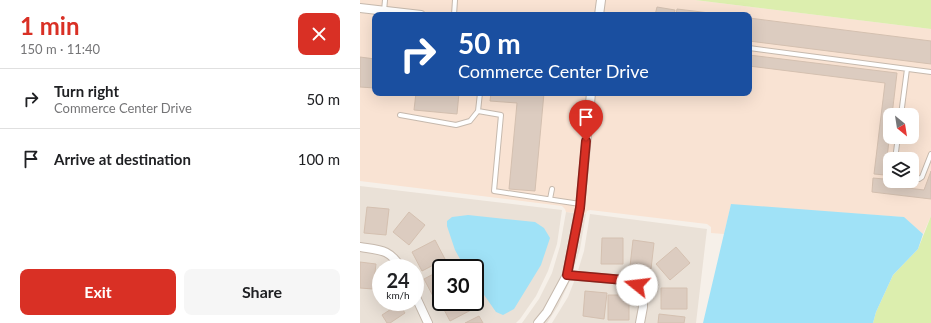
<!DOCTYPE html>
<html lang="en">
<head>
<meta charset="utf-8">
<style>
	body { margin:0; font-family:Lato,sans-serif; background:#f6f6f6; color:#202124; height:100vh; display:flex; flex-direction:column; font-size:15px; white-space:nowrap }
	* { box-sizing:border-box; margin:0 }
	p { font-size:13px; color:#757577 }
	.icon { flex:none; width:22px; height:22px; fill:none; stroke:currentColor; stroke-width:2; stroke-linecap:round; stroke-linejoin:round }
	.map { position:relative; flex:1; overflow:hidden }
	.drawer { display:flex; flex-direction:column; background:#fff; width:360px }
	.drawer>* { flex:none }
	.top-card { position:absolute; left:12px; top:12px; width:380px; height:84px; border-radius:8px; box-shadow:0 4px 16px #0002; background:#1a4fa0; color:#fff; overflow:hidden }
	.needle { width:26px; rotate:150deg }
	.controls { position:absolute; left:523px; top:108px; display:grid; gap:8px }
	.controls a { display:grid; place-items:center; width:36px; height:36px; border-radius:8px; background:#fff; box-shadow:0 4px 16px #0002; font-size:20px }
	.speed { position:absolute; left:12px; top:259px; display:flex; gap:8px; font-size:20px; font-weight:700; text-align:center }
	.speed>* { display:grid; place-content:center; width:52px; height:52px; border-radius:50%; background:#fff; box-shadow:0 4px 16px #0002; line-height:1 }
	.speed small { font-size:10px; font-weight:400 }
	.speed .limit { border:2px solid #111; border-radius:6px; background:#fff; color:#111 }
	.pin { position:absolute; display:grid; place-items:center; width:34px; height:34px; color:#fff; margin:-41px -17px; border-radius:50% 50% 50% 0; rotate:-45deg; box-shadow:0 0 4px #0007 }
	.pin .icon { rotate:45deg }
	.me { position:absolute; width:44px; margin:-22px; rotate:286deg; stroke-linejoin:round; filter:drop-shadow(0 0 3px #0008) }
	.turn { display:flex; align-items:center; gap:14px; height:84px; padding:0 20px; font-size:18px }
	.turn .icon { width:52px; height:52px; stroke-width:2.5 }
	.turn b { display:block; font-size:28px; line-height:34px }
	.round { display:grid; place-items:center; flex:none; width:42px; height:42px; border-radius:8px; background:#f6f6f6 }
	.head { display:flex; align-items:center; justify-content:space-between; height:68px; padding:0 20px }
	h1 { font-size:24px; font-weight:700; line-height:30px; color:#d93025 }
	.primary-button { display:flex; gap:8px; margin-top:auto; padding:8px 20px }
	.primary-button a { flex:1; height:46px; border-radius:8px; background:#d93025; color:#fff; font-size:16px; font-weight:700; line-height:46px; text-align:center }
	.primary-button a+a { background:#f6f6f6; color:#202124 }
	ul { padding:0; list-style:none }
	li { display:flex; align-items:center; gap:12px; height:60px; padding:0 20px; border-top:1px solid #e0e0e0 }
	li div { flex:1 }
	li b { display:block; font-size:15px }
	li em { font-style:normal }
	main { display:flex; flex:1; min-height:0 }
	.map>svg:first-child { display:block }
</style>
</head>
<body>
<main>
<section class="drawer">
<div class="head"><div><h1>1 min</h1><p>150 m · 11:40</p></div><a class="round" style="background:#d93025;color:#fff"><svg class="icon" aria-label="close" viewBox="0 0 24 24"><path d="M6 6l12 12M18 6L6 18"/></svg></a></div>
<ul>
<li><svg class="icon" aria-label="right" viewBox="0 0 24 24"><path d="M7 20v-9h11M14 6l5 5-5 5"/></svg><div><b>Turn right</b><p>Commerce Center Drive</p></div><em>50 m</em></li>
<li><svg class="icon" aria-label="arrive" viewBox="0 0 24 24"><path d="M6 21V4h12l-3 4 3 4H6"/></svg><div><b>Arrive at destination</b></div><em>100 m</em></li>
</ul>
<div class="primary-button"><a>Exit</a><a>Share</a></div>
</section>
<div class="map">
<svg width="571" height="323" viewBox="0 0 571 323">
	<rect width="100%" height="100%" fill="#f6f0e9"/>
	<path fill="#eae1d7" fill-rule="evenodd" d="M0,186l202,24 -5,34 -9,27 -12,25 -16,23 -4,4h-156zM21,268h34v34h-34zM81,268h34v34h-34z
		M206,212l20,2 -6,35 -11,34 -11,23 -11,17h-25l17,-24 13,-26 8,-27z
		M230,214l117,15 -11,94h-144l16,-26 9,-23 7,-23z"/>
	<path fill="#f9e3d3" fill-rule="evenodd" d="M0,0h335l236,29v187l-8,18 -20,-17 -172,-12 -7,29 -13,-1v-6l-4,-3 -117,-14 -3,1 -1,3 -20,-2 -1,-3 -3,-3 -202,-25zM15,15h374v78h-374zM530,115h22v22h-22zM530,159h22v22h-22z"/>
	<path fill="#dceeae" d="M335,0h236v29z
		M571,216v107h-58l3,-11 17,-37 25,-26z"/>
	<path fill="#a0e2f7" d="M371,204l173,13 19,17 -5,15 -25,26 -17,37 -3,11h-170z
		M108,215l67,7 9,6 6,10 -9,27 -27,44 -11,6 -7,-3 -21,-30v-14h-10l-10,-18 -8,-24v-5l5,-4z"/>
	<path fill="#dcccc0" stroke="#d4c0b0" d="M297,7l18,3 -1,5h-19z
		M317,9l49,6h-50z
		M389,18l182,23v23l-182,-23z
		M389,55l148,18 -5,42h-2v17l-5,43 -11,-1 11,-91 -136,-17z
		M0,57l15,2v29l-15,-1z
		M56,93h43l-2,21 -43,-4z
		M131,93h53l-9,98 -26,-2 8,-86 -27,-2z
		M571,171v28l-59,-7 1,-14 11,1v6l40,5z
		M7,207l22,2 -3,26 -22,-2z
		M49,212l16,13 -16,20 -16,-13z
		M242,238h21v26h-22z
		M75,240l10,19 -23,12 -10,-19z
		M273,240l21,3 -3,26 -21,-3z
		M316,247l14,16 -20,17 -14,-16z
		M0,262l16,2 -3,25 -13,-1z
		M81,270v24l-7,4 -10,-19z
		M301,288h26v21h-26z
		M225,291l22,2 -3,26 -21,-3z
		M248,295h21v25h-21z
		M81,301l28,1 4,7 -23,12 -10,-19z
		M39,304l6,9 -15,10h-3l-5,-8z
		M299,314l26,3 -1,6h-26z
		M119,316l4,7h-18z"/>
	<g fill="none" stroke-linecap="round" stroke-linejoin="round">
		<g stroke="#c6b9ad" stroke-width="6">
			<path id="service" d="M24,11l1,-11
				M94,15l1,-15
				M389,48l182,24
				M120,93l-2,18 23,4 -7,76 86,13
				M40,115l56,10 14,-4 8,-10
				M541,115l6,-46
				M535,159l3,-22
				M552,178l7,1 3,-2 9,-23
				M190,199l2,-10"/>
		</g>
		<g stroke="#c6b9ad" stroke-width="10">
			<path id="minor" d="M0,8l61,7
				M239,15l2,-15
				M0,247c20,3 30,2 41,21
				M207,275l57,5 13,5 6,10v12l-3,16
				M55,295l13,28
				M178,323l9,-11 20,-37 13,-68 11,-114"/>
		</g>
		<use href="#service" stroke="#fff" stroke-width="4"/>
		<use href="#minor" stroke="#fff" stroke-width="8"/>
	</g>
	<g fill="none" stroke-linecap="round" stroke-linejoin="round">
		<g stroke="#8d1f18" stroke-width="10">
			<path id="route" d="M226,141l-6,67 -13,67 57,5 13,5"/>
		</g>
		<use href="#route" stroke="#d93025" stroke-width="7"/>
	</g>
</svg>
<div class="controls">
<a><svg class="needle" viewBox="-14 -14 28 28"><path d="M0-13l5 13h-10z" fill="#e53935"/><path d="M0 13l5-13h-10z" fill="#757577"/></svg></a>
<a><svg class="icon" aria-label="layers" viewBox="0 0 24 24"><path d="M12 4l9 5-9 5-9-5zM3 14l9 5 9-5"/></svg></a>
</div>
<div class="speed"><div>24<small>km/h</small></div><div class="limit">30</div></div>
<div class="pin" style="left:226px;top:141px;background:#d93025"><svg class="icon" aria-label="arrive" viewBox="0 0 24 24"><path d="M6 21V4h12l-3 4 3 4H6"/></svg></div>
<svg class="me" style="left:277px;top:285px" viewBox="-20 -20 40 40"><circle r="19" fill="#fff"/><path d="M0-13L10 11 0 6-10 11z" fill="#d93025"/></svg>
<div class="top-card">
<div class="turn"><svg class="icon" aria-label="right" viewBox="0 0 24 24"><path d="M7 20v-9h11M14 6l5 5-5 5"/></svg><div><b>50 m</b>Commerce Center Drive</div></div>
</div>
</div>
</main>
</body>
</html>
